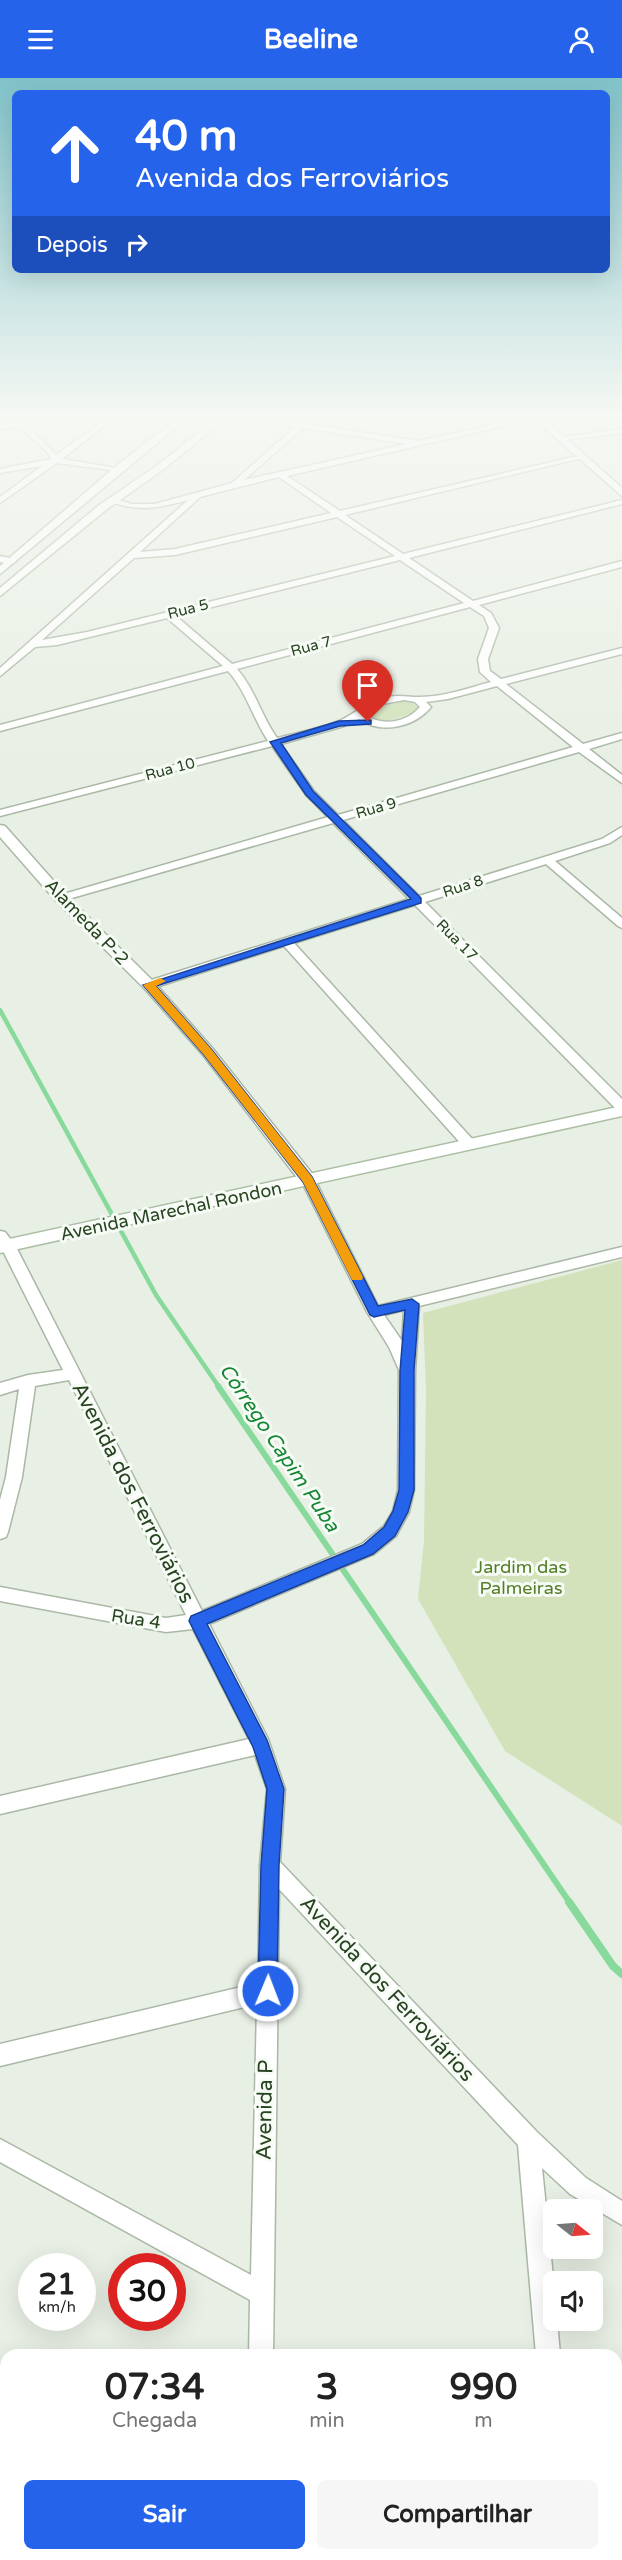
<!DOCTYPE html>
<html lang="pt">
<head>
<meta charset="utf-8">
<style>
	body { margin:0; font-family:"Varela Round",sans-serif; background:#f6f6f6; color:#222; height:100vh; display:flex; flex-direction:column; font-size:22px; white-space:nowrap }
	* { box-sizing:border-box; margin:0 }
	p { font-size:20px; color:#767676 }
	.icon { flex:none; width:33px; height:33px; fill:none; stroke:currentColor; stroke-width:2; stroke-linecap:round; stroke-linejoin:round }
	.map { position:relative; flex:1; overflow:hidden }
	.drawer { position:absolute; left:0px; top:2271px; width:622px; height:212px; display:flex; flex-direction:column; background:#fff; border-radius:18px 18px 0 0; box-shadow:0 6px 24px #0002 }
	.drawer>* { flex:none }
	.top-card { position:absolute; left:12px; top:12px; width:598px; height:183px; border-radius:9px; box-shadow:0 6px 24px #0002; background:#2563eb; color:#fff; overflow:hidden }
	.needle { width:39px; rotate:107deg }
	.tools { position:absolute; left:543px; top:2121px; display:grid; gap:12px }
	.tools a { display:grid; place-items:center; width:60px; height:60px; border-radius:9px; background:#fff; box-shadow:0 6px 24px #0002; font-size:30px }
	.speed { position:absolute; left:18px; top:2175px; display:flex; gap:12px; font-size:30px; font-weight:700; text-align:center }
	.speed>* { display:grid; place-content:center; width:78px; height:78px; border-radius:50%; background:#fff; box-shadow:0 6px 24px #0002; line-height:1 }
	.speed small { font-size:15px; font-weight:400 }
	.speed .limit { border:9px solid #d22; background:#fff; color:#111 }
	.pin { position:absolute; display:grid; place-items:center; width:51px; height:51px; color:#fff; margin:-62px -26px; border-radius:50% 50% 50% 0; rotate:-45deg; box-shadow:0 0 6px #0007 }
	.pin .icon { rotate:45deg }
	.me { position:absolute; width:66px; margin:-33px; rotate:1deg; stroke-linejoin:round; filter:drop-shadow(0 0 4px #0008) }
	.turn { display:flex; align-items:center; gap:21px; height:126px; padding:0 24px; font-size:27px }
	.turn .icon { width:78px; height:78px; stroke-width:2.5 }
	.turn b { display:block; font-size:42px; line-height:51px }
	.then { display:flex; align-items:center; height:57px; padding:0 24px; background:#0003; gap:12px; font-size:22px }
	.eta { display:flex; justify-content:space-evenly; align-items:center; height:102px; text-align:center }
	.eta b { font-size:36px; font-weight:800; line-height:42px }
	.cta { display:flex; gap:12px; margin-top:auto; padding:12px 24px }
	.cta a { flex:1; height:69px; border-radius:9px; background:#2563eb; color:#fff; font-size:24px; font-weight:800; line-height:69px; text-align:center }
	.cta a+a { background:#f6f6f6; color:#222 }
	header { display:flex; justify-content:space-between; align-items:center; height:78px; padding:0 24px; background:#2563eb; color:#fff; font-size:27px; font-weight:800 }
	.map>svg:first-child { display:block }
</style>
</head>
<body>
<header><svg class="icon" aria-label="menu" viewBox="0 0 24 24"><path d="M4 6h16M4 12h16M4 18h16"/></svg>Beeline<svg class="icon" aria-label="person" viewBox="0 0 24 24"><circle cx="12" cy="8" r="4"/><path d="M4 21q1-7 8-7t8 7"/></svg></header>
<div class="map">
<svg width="622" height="2482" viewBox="0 0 622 2482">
	<rect width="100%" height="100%" fill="#e8efe4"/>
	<path fill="#d3e2bb" d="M408,622l14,10 -40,13 -18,-10 7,-4z
		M622,1182v566l-117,-75 -87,-152 6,-58 2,-151 -3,-77z"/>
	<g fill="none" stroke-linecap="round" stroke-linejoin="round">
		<path stroke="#87d99c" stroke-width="4.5" d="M0,932l156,285 63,92"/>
		<path stroke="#87d99c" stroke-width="6" d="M218,1308l352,517"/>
		<path stroke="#87d99c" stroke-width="8" d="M569,1824l44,64 9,8"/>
		<g stroke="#aab8a6" stroke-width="3">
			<path id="minor" d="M10,338h7l4,3 6,-3h7l-9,7 31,32 54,-39h7l-55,43 60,10 -4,2 -61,-8 -57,40v-6l42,-31 -42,7v-4l51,-10 -3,-6 -29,-27 -19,3v-4l15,-3z
				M236,338l63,7 6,-3 4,2 -2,2 112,17 75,-16 -45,-7 -3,-2c19,0 40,6 58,6 13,1 26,-9 38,-5l-255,59 53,35 242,-56 4,2 -241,58 58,39 219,-54v4l-213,54 64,43 149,-40v6l-143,38 12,8 8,15 -11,31 2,12 11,8 121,-31v6l-116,30 77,60 39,-11v6l-33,10 33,26v8l-43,-31 -236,68 76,76 183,-57 20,-12v8l-12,8 -55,18 67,57v10l-4,-2 -72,-62 -121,38 197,197v12l-5,-1 -202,-205 -121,38 180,198 2,3 -2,3h-10l-180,-201 -131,42h-8v-6l264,-83 -76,-76 -268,77h-8v-4l271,-79 -22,-22 -34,-49 -272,70v-6l268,-69c-15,-23 -22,-50 -40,-70l-228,60v-6l223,-59 -56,-48 -110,27 -22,2 -35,29v-8l188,-168c-30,8 -47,12 -77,2v-4l21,6h23l77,-21 63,-56 -56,-9zM303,350l104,16 -163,36zM279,399l52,36 -156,36 -35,3 60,-55zM337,439l58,39 -308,76 -45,8 92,-82 41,-3zM400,482l64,43 -232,61 -56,-48zM470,529l14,9 5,12 -11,31 2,13 11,10c-23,6 -47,15 -72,15 -13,0 -21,-3 -36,1 -17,4 -28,16 -44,23 -20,8 -42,12 -62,17 -16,-22 -22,-49 -40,-69zM497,608l76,61 -235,68 -24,-24 -33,-47 63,-18 15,-7c22,16 56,8 72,-12l-5,-5 22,-3zM404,622l11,2 5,5c-13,15 -37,20 -54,8l17,-11z
				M607,338h8l7,4v6z
				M622,351v4l-61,7 -4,-2z
				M0,478l15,3 1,2 -4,3 -12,-2z
				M308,1097l7,5 63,126 244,-59v10l-203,49 -4,65 -1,119 -5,22 -13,24 -22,18 -165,70 59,115 17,50 -5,73 257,270 49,46 36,23v24l-52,-31 -28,-26 12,119v33h3l3,35h-24l-18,-210 -239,-256 -6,466h-24l1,-55 -250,-138v-23l251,136 6,-271 -257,62v-22l258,-61 2,-118 7,-76 -12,-34 -255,59v-18l249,-57 -56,-110 -27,3 -166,-31v-14l166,31 20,-3 -117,-235 -34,6 -13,91 -14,55 -2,5 -6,2v-39l6,-23 13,-88 -19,6v-12l28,-8 35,-5 -63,-125v-14l5,1 10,13 187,366 160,-67 22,-18 9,-15 5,-21 1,-120 -10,-23 -22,-35 -66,-132zM404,1232l-2,31 -18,-26z
				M0,2444l6,3v27l-6,-3z
				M9,2476h28l3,6h-29z
				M247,2476h26v6h-26z
				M552,2476h26v6h-26z"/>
		</g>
		<g stroke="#aab8a6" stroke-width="3">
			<path id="tertiary" d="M531,338h10l81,72v8z
				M0,747l5,1 61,69 88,87 59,67 101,127 2,4 -2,4h-12l-99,-129 -59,-67 -88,-87 -56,-64z"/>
		</g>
		<g stroke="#abbfa4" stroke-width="3">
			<path id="secondary" d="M180,338h10l-190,158v-8l115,-99z
				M219,338h10l-65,53 -58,41 -106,86v-8l98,-82 60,-41z
				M622,1028v10l-622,137v-12z"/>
		</g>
		<use href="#minor" fill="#fff" fill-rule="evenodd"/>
		<use href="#tertiary" fill="#fff" fill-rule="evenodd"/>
		<use href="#secondary" fill="#fff" fill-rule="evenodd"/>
	</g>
	<linearGradient id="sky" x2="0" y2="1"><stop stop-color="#81c3ca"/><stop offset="0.49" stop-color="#f5f8f3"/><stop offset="1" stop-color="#f5f8f3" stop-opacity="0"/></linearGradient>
	<rect width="622" height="685" fill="url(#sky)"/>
	<path fill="#2563eb" stroke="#184099" stroke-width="1.5" d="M371,642v4l-31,2 -59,17 32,48 108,107v5l-265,83 56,64 100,127 66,129 34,-7 7,5 -5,67v119l-6,22 -13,24 -22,18 -166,70 60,116 17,49 -5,76 -2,126 -3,7 -6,3 -7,-3 -3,-7 3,-126 6,-76 -14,-42 -64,-126 2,-5 172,-71 21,-18 9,-16 6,-21 1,-119 5,-61 -31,7 -4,-2 -67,-133 -99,-127 -61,-70 268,-86 -105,-104 -36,-53 69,-21z"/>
	<path fill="#f59e0b" d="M160,900l6,3 -10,5 56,64 100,127 51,100 -1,3h-10l-49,-98 -99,-127 -61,-70z"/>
	<g text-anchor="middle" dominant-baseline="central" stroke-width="6" stroke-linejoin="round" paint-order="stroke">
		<g font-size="15" fill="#274321" stroke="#f7fbf5">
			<text transform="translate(188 531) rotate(-14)">Rua 5</text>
			<text transform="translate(311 568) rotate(-15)">Rua 7</text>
			<text transform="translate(170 691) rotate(-15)">Rua 10</text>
			<text transform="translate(376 730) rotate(-16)">Rua 9</text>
			<text transform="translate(463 808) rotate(-18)">Rua 8</text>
			<text transform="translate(457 862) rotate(45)">Rua 17</text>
		</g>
		<g font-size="18" fill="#274321" stroke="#f7fbf5">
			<text transform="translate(87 844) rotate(46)">Alameda P-2</text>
			<text transform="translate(171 1133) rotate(-12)">Avenida Marechal Rondon</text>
			<text transform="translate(136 1541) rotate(9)">Rua 4</text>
		</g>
		<g font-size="18" fill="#537e27" stroke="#f7fbf5">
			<text x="521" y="1489">Jardim das<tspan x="521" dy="21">Palmeiras</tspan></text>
		</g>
		<g font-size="20" font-style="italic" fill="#148533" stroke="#f7fbf5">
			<text transform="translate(279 1370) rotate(56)">Córrego Capim Puba</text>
		</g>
		<g font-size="21" fill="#274321" stroke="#f7fbf5">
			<text transform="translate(133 1415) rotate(63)">Avenida dos Ferroviários</text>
			<text transform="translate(387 1911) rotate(47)">Avenida dos Ferroviários</text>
			<text transform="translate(265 2032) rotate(-89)">Avenida P</text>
		</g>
	</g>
</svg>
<div class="tools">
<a><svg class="needle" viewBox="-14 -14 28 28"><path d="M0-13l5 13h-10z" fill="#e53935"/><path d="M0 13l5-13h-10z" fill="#767676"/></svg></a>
<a><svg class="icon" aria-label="sound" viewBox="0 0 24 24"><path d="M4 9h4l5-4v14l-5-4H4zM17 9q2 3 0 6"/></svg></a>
</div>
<div class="speed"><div>21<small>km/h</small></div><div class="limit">30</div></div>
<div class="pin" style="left:368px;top:644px;background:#d93025"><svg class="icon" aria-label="arrive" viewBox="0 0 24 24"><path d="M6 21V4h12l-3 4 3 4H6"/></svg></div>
<svg class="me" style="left:268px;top:1913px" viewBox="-20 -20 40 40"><circle r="17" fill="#2563eb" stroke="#fff" stroke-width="3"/><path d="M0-11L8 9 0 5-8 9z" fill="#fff"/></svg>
<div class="top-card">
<div class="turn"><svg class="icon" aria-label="ahead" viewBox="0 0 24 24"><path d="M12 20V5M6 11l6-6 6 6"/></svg><div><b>40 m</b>Avenida dos Ferroviários</div></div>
<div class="then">Depois<svg class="icon" aria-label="right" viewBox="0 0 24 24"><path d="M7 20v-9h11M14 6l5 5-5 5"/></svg></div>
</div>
<section class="drawer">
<div class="eta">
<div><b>07:34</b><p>Chegada</p></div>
<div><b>3</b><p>min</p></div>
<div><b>990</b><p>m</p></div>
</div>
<div class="cta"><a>Sair</a><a>Compartilhar</a></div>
</section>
</div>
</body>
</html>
